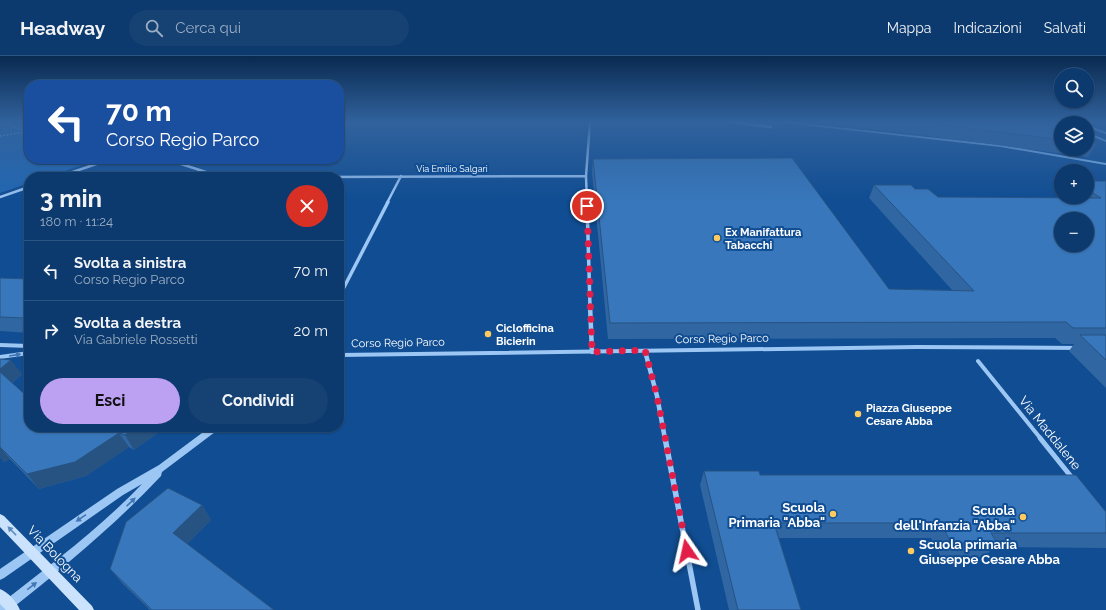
<!DOCTYPE html>
<html lang="it">
<head>
<meta charset="utf-8">
<style>
	body { margin:0; font-family:Raleway,sans-serif; background:#154173; color:#f1f3f6; height:100vh; display:flex; flex-direction:column; font-size:15px; white-space:nowrap }
	* { box-sizing:border-box; margin:0 }
	p { font-size:13px; color:#9aadc2 }
	.icon { flex:none; width:22px; height:22px; fill:none; stroke:currentColor; stroke-width:2; stroke-linecap:round; stroke-linejoin:round }
	.map { position:relative; flex:1; overflow:hidden }
	.details { position:absolute; left:24px; top:116px; width:320px; height:260px; display:flex; flex-direction:column; background:#0c3a6e; border-radius:16px; box-shadow:0 1px 3px #0004,0 0 0 1px #2c5481 }
	.details>* { flex:none }
	.guide { position:absolute; left:24px; top:24px; width:320px; height:84px; border-radius:16px; box-shadow:0 1px 3px #0004,0 0 0 1px #2c5481; background:#1a4fa0; color:#fff; overflow:hidden }
	.tools { position:absolute; left:1054px; top:12px; display:grid; gap:8px }
	.tools a { display:grid; place-items:center; width:40px; height:40px; border-radius:50%; background:#0c3a6e; box-shadow:0 1px 3px #0004,0 0 0 1px #2c5481; font-size:20px }
	.pin { position:absolute; display:grid; place-items:center; width:34px; height:34px; color:#fff; margin:-17px; border:2px solid #fff; border-radius:50%; box-shadow:0 1px 4px #0007 }
	.me { position:absolute; width:44px; margin:-22px; rotate:349deg; stroke-linejoin:round; filter:drop-shadow(0 0 3px #0008) }
	.turn { display:flex; align-items:center; gap:14px; height:84px; padding:0 16px; font-size:18px }
	.turn .icon { width:52px; height:52px; stroke-width:2.5 }
	.turn b { display:block; font-size:28px; line-height:34px }
	.round { display:grid; place-items:center; flex:none; width:42px; height:42px; border-radius:21px; background:#154173 }
	.overview { display:flex; align-items:center; justify-content:space-between; height:68px; padding:0 16px }
	h1 { font-size:24px; font-weight:700; line-height:30px }
	.button { display:flex; gap:8px; margin-top:auto; padding:8px 16px }
	.button a { flex:1; height:46px; border-radius:24px; background:#bca0f2; color:#111; font-size:16px; font-weight:700; line-height:46px; text-align:center }
	.button a+a { background:#154173; color:#f1f3f6 }
	ul { padding:0; list-style:none }
	li { display:flex; align-items:center; gap:12px; height:60px; padding:0 16px; border-top:1px solid #2c5481 }
	li div { flex:1 }
	li b { display:block; font-size:15px }
	li em { font-style:normal }
	header { display:flex; align-items:center; gap:24px; box-sizing:border-box; height:56px; padding:0 20px; background:#0c3a6e; border-bottom:1px solid #2c5481 }
	header strong { font-size:19px }
	nav { display:flex; gap:22px; margin-inline-start:auto; font-size:14px }
	.search { width:280px; height:36px; background:#154173; display:flex; align-items:center; gap:10px; box-sizing:border-box; padding:0 14px; border-radius:22px; color:#9aadc2; font-size:15px }
	.map>svg:first-child { display:block }
</style>
</head>
<body>
<header>
<strong>Headway</strong>
<div class="search"><svg class="icon" aria-label="search" viewBox="0 0 24 24"><circle cx="10" cy="10" r="6"/><path d="M15 15l6 6"/></svg>Cerca qui</div>
<nav><a>Mappa</a><a>Indicazioni</a><a>Salvati</a></nav>
</header>
<div class="map">
<svg width="1106" height="554" viewBox="0 0 1106 554">
	<rect width="100%" height="100%" fill="#104d92"/>
	<path fill="#2167b2" d="M0,66h29v37h71l-53,18h-18v6l-29,10z"/>
	<g fill="none" stroke-linecap="round" stroke-linejoin="round">
		<path fill="#8dc2f7" fill-rule="evenodd" d="M790,66l211,23 105,18v2l-105,-18 -226,-25z
			M1087,76l19,8v2l-19,-8z"/>
		<path stroke="#9cc6f3" stroke-width="1.5" stroke-dasharray="1.5 2" stroke-linecap="butt" d="M1,66c10,2 18,8 28,10
			M0,80l25,-4"/>
		<path stroke="#9cc6f3" stroke-width="2" d="M1087,70l19,7"/>
		<path stroke="#9cc6f3" stroke-width="4" d="M978,305l63,78"/>
		<path stroke="#9cc6f3" stroke-width="5" d="M1040,382l33,41"/>
		<path stroke="#9cc6f3" stroke-width="2.5" d="M731,66l40,5
			M166,103l55,18
			M58,121l53,-18
			M319,121l267,-1
			M0,141l29,-10
			M387,147l14,-27
			M587,147l-1,-27 4,-54"/>
		<path stroke="#9cc6f3" stroke-width="3.5" d="M587,146l3,104
			M339,241l49,-95"/>
		<path stroke="#9cc6f3" stroke-width="4.5" d="M590,249l2,47
			M645,295l12,45 8,43"/>
		<path stroke="#9cc6f3" stroke-width="5.5" d="M665,382l33,172"/>
		<path fill="#9cc6f3" fill-rule="evenodd" d="M0,287l29,1v4l-29,-1z
			M917,289l163,1 4,2 -4,2 -163,-1 -578,8v-4z
			M29,295v4l-29,4v-4z
			M210,371h10l-1,2 -57,43 -1,4c-46,49 -98,92 -151,134h-10v-6c49,-38 99,-75 142,-120l-19,11 -119,83 -4,2v-11l117,-80 42,-24z"/>
		<path fill="#cbe2fd" fill-rule="evenodd" d="M0,458l4,2 88,90 2,4h-15l-79,-83z
			M0,533c8,3 17,13 20,21h-14l-6,-6z"/>
	</g>
	<path fill="#3066a1" d="M813,66h263l-15,1v26h26v-15l9,10 -8,13 -190,-25z
		M593,103l296,130 63,1 -83,-92 5,-13 41,4 23,8 133,1 -1,-1h17v-16h19v207l-37,-37 5,-7h-12l-7,-6 -447,1 -16,-167z
		M0,222l29,1v54l-29,-2z
		M0,303l22,15 -10,9 55,49 21,-2 78,-3 -32,23 -5,-3 -43,29 -47,13 -29,-30 -6,3 -4,-5z
		M704,415l56,4 346,37v36l-113,-1 -8,10h-44l-10,-19h-153l23,72h-72l-29,-125z
		M202,449l9,15 -24,24 87,66h-124l-27,-26 -13,-15z"/>
	<path fill="#275383" d="M29,260v11l-6,-9z
		M11,304l11,14 -13,11 -9,-12v-4z
		M137,371h29l-32,23 -9,-15z
		M119,377l10,14 -43,29 -47,13 -12,-15z
		M0,391l10,12 -6,3 -4,-5z
		M202,449l9,15 -28,28 -10,-15z"/>
	<path fill="#3877bb" stroke="#275383" fill-rule="evenodd" d="M924,66h152l1,1h-16v17z
		M1087,78l9,10 -9,-1z
		M792,102l97,131 85,2 -100,-106h37l4,4h13l10,8 163,1 -14,-9v-8h19v147h-33l-7,-6 -456,1 -17,-164zM1061,163h26v26h-26z
		M0,222l29,1v37l-6,2 -23,-1z
		M1080,279h26v25z
		M0,303l11,1 -11,9z
		M0,316l29,26v29h32l6,5 8,-5h10l3,3 3,-3h46l-12,8 -6,-2 -44,29 -48,12 -27,-27z
		M704,415h55l1,4h316l30,37v21h-115l6,10h-46l-10,-20h-167l27,87h-63z
		M168,432l34,17 -29,28 101,77h-122l-42,-41 16,-47z"/>
	<defs><path id="oneway-solid" d="M-6-.8H1V-3.2L6.5 0L1 3.2V.8H-6Z"/></defs>
	<g fill="#4177b4">
		<use href="#oneway-solid" transform="translate(15 299) rotate(-9)"/>
		<use href="#oneway-solid" transform="translate(131 446) rotate(-43)"/>
		<use href="#oneway-solid" transform="translate(81 462) rotate(146)"/>
		<use href="#oneway-solid" transform="translate(32 530) rotate(-38)"/>
	</g>
	<use fill="#5b89bd" href="#oneway-solid" transform="translate(12 475) rotate(-134)"/>
	<linearGradient id="sky" x2="0" y2="1"><stop stop-color="#092a50"/><stop offset="0.46" stop-color="#31629d"/><stop offset="1" stop-color="#31629d" stop-opacity="0"/></linearGradient>
	<rect width="1106" height="144" fill="url(#sky)"/>
	<g fill="none" stroke-linecap="round" stroke-linejoin="round">
		<path stroke="#e11d48" stroke-width="7" stroke-dasharray="0 12.6" d="M587,150l5,146 53,-2 12,46 30,155"/>
	</g>
	<g fill="#ffcb5e" stroke="#104d92" stroke-width="1.5">
		<circle cx="717" cy="182" r="4"/>
		<circle cx="488" cy="278" r="4"/>
		<circle cx="858" cy="358" r="4"/>
		<circle cx="833" cy="458" r="4"/>
		<circle cx="1023" cy="461" r="4"/>
		<circle cx="911" cy="495" r="4"/>
	</g>
	<g text-anchor="middle" dominant-baseline="central" stroke-width="4" stroke-linejoin="round" paint-order="stroke">
		<g font-size="9" fill="#fff" stroke="#104d92">
			<text x="452" y="113">Via Emilio Salgari</text>
		</g>
		<g font-size="11" font-weight="bold" fill="#fff" stroke="#104d92" text-anchor="start">
			<text x="725" y="176">Ex Manifattura<tspan x="725" dy="13">Tabacchi</tspan></text>
			<text x="496" y="272">Ciclofficina<tspan x="496" dy="13">Bicierin</tspan></text>
			<text x="866" y="352">Piazza Giuseppe<tspan x="866" dy="13">Cesare Abba</tspan></text>
		</g>
		<g font-size="11" fill="#fff" stroke="#104d92">
			<text transform="translate(722 283) rotate(-1)">Corso Regio Parco</text>
			<text transform="translate(398 287) rotate(-1)">Corso Regio Parco</text>
		</g>
		<g font-size="13" fill="#fff" stroke="#104d92">
			<text transform="translate(1050 377) rotate(51)">Via Maddalene</text>
			<text transform="translate(55 498) rotate(46)">Via Bologna</text>
		</g>
		<g font-size="13" font-weight="bold" fill="#fff" stroke="#104d92" text-anchor="end">
			<text x="825" y="451">Scuola<tspan x="825" dy="15">Primaria "Abba"</tspan></text>
			<text x="1015" y="454">Scuola<tspan x="1015" dy="15">dell'Infanzia "Abba"</tspan></text>
			<text x="919" y="488" text-anchor="start">Scuola primaria<tspan x="919" dy="15">Giuseppe Cesare Abba</tspan></text>
		</g>
	</g>
</svg>
<div class="tools">
<a><svg class="icon" aria-label="search" viewBox="0 0 24 24"><circle cx="10" cy="10" r="6"/><path d="M15 15l6 6"/></svg></a>
<a><svg class="icon" aria-label="layers" viewBox="0 0 24 24"><path d="M12 4l9 5-9 5-9-5zM3 14l9 5 9-5"/></svg></a>
<a>+</a>
<a>−</a>
</div>
<div class="pin" style="left:587px;top:150px;background:#d93025"><svg class="icon" aria-label="arrive" viewBox="0 0 24 24"><path d="M6 21V4h12l-3 4 3 4H6"/></svg></div>
<svg class="me" style="left:687px;top:495px" viewBox="-20 -20 40 40"><path d="M0-17L14 15 0 8-14 15z" fill="#e11d48" stroke="#fff" stroke-width="4"/></svg>
<div class="guide">
<div class="turn"><svg class="icon" aria-label="left" viewBox="0 0 24 24"><path d="M17 20v-9H6M10 6l-5 5 5 5"/></svg><div><b>70 m</b>Corso Regio Parco</div></div>
</div>
<section class="details">
<div class="overview"><div><h1>3 min</h1><p>180 m · 11:24</p></div><a class="round" style="background:#d93025;color:#fff"><svg class="icon" aria-label="close" viewBox="0 0 24 24"><path d="M6 6l12 12M18 6L6 18"/></svg></a></div>
<ul>
<li><svg class="icon" aria-label="left" viewBox="0 0 24 24"><path d="M17 20v-9H6M10 6l-5 5 5 5"/></svg><div><b>Svolta a sinistra</b><p>Corso Regio Parco</p></div><em>70 m</em></li>
<li><svg class="icon" aria-label="right" viewBox="0 0 24 24"><path d="M7 20v-9h11M14 6l5 5-5 5"/></svg><div><b>Svolta a destra</b><p>Via Gabriele Rossetti</p></div><em>20 m</em></li>
</ul>
<div class="button"><a>Esci</a><a>Condividi</a></div>
</section>
</div>
</body>
</html>
